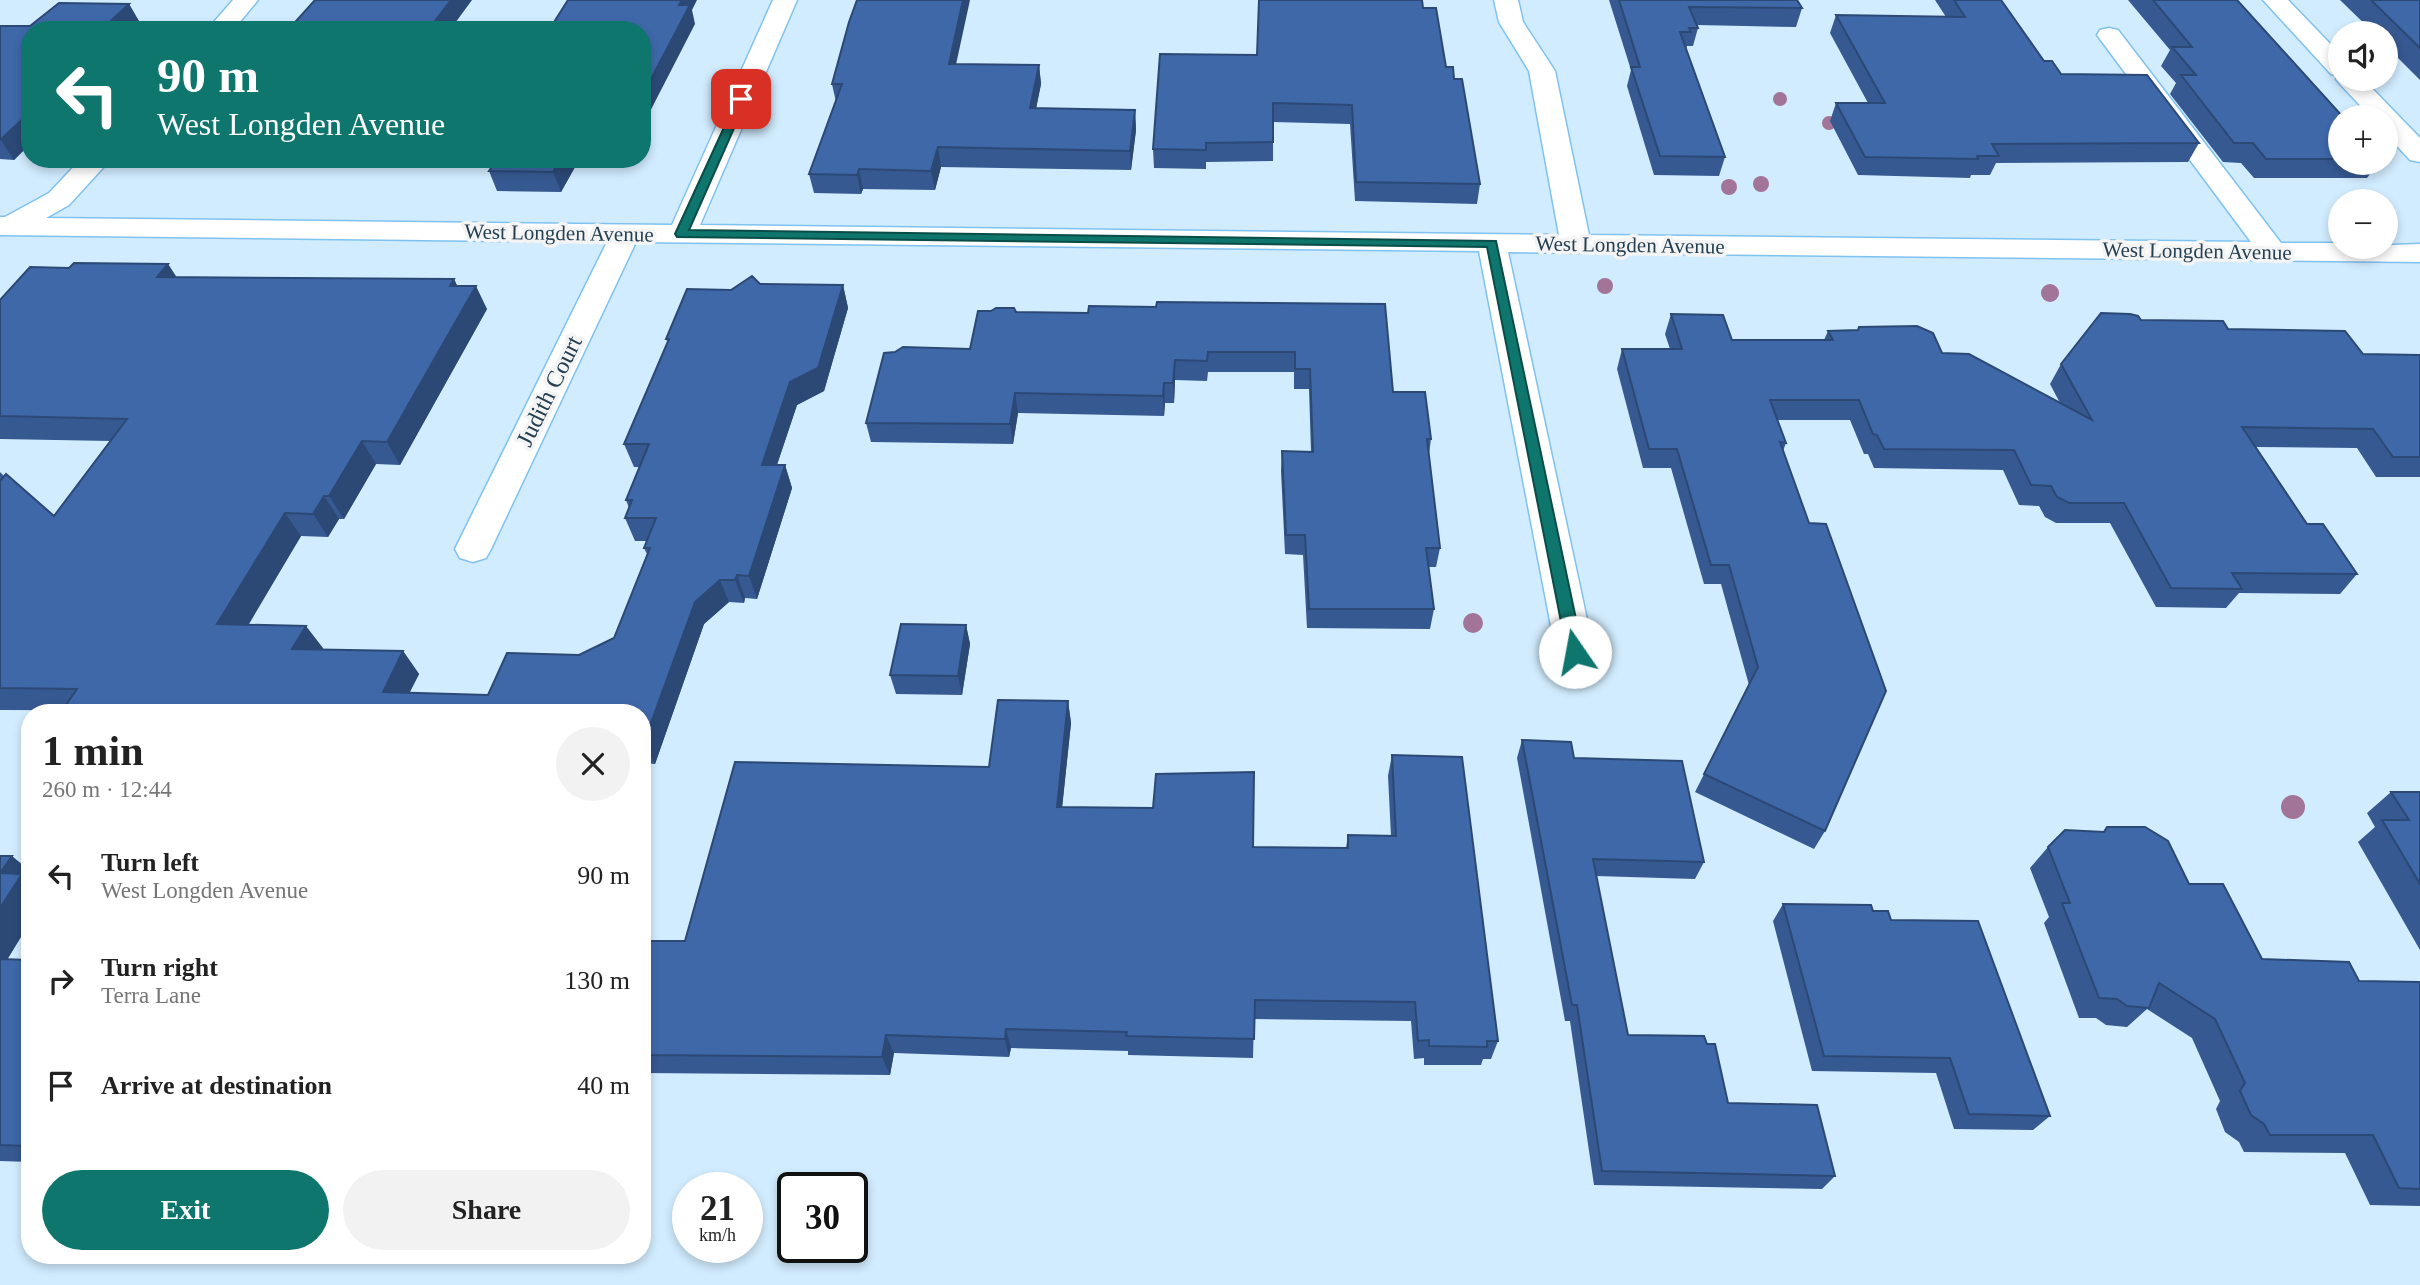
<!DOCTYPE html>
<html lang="en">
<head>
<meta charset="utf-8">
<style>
	body { margin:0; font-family:Georgia,serif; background:#f2f2f2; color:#222; height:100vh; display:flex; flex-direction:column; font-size:26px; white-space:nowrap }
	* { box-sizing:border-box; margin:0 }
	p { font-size:23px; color:#767676 }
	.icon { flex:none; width:38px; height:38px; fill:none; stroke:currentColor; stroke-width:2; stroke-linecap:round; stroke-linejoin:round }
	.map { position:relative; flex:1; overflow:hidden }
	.sheet { position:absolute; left:21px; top:704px; width:630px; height:560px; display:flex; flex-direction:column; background:#fff; border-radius:28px; box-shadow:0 4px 10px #0003 }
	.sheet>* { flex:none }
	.top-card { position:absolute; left:21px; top:21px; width:630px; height:147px; border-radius:28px; box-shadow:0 4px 10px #0003; background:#0f766e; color:#fff; overflow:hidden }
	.buttons { position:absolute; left:2328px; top:21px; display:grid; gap:14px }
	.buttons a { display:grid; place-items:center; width:70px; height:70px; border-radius:50%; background:#fff; box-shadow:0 4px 10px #0003; font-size:35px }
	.speed { position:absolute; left:672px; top:1172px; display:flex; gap:14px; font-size:35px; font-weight:700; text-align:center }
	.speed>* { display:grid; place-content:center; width:91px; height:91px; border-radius:50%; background:#fff; box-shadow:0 4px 10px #0003; line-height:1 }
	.speed small { font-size:18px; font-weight:400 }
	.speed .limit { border:4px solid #111; border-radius:10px; background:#fff; color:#111 }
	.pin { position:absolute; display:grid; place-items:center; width:60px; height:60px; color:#fff; margin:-30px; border-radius:14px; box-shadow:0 4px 10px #0006 }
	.me { position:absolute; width:77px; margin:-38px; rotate:348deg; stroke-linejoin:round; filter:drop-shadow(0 0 5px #0008) }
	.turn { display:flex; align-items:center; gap:24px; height:147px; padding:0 21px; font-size:32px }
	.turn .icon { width:91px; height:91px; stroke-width:2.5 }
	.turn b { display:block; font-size:49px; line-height:60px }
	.round { display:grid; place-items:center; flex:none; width:74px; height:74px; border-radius:37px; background:#f2f2f2 }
	.head { display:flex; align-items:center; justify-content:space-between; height:119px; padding:0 21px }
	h1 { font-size:42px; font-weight:700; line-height:52px }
	.action { display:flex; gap:14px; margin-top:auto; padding:14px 21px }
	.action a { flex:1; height:80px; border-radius:42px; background:#0f766e; color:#fff; font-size:28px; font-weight:700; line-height:80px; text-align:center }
	.action a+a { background:#f2f2f2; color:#222 }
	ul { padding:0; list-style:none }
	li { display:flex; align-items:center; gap:21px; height:105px; padding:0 21px }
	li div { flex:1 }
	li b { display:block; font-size:26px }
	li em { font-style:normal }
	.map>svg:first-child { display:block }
</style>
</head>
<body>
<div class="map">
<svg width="2420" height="1285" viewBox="0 0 2420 1285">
	<rect width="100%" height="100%" fill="#d1ecfe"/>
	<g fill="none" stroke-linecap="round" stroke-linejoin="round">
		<g stroke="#7fc2f0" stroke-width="3">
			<path id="minor" d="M233,0h25l-25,30h-26z
				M773,0h24l-97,225 859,10 -30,-164 -30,-49 -5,-22h24l5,22 32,49 34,164 662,7 -154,-207 3,-5 9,-2 9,2 163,213h59v4l80,-3v18l-912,-10 86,400 -5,11 -14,4 -14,-4 -5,-11 -77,-401 -843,-9 -145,307 -5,9 -13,4 -13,-4 -5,-9 152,-307 -607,-7v-18h5l44,-24 32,-34h30l-42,46 -23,13 626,7z
				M2263,0h25l52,54v25h23l57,59v24l-10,-2 -25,-27v-16h-14l-31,-33 -4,-5 2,-3 -7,-2z"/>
		</g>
		<use href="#minor" fill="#fff" fill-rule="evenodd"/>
	</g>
	<g fill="#a27497">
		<circle cx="1780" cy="99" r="7"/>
		<circle cx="1829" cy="123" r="7"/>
		<circle cx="1761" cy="184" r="8"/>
		<circle cx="1729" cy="187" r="8"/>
		<circle cx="1605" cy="286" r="8"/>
		<circle cx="2050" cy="293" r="9"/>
		<circle cx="1473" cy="623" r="10"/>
		<circle cx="2293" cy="807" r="12"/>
	</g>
	<path fill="#365991" d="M1609,0h188l5,8 -6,19 -99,-2 1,3 -5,18h-6l-1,3 39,108 -6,19 -65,-1 -27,-89 4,-16z
		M1935,0h66l43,61 17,13 138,69 -11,19 -192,1 -6,12h-19l-1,3 -112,-3 -28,-54 6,-18h32l-38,-70 6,-18 110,2z
		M2128,0h109l103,117v46h38l-11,15h-113l-13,-15 -18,-1 -53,-68 6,-11 -15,-17 9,-16z
		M2340,0h80v80l-35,-35v-12h-11z
		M129,4l11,19 -110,7v114l-16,16 -14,-1v-133h30z
		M1423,8l23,59 8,12 26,105 -3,20 -122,-3 -5,-77 -77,-2v39l-67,1v7l-52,-1 -1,-19 104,-94z
		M956,64l83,1 2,19 -5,25 99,1 1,20 -5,40 -190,-3 -6,23 -72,-1 -2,5 -47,-1 -5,-19 27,-72 -4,-18z
		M193,159h433l-4,9 -47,-1 -14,25 -64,-1 -8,-20 2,-3 -121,-1 -2,-4h-173z
		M168,264l8,13 278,2 3,7 30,23 -87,156 -24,-1 -32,55h-5l-11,18 -27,-1 -53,88 75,24 -1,2 81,1 16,23 -10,19 79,2 91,-40 35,-17 33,-84 -3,-6 3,-7h-12l-10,-23 4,-10 -3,-8 13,-33h-5l-10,-23 44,-101 -2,-4 65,-49 29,-6 83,1 5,23 -24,83 -27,14 -20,60h8l7,23 -35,111 -12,-1 -1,5 -15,-1 -25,22 -49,140 -13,-1v-51l-642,-2v-238l4,4 50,40 57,-75 -111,-2v-139l69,-32z
		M1385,304l8,88 38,47 -2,15 11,94 -4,19h-8l6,42 -4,20 -123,-1 -4,-73 -18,-1 -4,-83 1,-20 29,1 -2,-63h-15v-17h-86l-1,9 -32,-1 -1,23h-9l-1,13 -146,-3 -5,31 -142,-2 -5,-19 104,-74 46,-37 72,1 68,-6z
		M1671,314l61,26h92l4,-9 114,22 118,50 -10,-19 11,-20 80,-44 87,9 135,25 57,1v122h-44l-19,-29 -101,-1 51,77 50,50 -17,20 -101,-1 -13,15 -70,-1 -46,-84h-54l-11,-6 -6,-11 -20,-1 -16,-35 -129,-2 -6,-14h-4l-14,-34h-72l8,23 -3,8 42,380 -11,18 -119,-57 54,-107 -28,-101h-17l-33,-116h-28l-26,-99 5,-20h48l-5,-15z
		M966,625l4,19 -8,51 -66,-1 -6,-19z
		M1068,701l3,22 -9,84 191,40 93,1 2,-13 43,1 -3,-60 4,-21 106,286 -7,18h-8l-2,6h-57v-7l-10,1 -3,-38 -157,-2 -1,39 -125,-3v-4l-117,-3 -2,9 -115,-4 -4,22 -248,-2v-132h43l304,-174z
		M1522,740l52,18 130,104 -9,17 -99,-3 32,159 207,141 -13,13 -228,-4 -24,-164h-5l-48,-263z
		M2391,792h29v158l-62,-108 17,-15 -8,-14z
		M2107,827l82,57 73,75 97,22 61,1v224l-50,-1 -25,-52 -101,-1 -5,-10 -14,-10 -9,-23 4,-8 -28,-63 -45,-29 -20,18 -21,-2 -10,-7h-17l-35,-95 5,-6 -19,-49 18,-21 55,-15z
		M0,856l30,15v51l-23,38h23v202l-30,-1z
		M1783,904l90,7 18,9 159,196 -17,14 -79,-1 -18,-56 -124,-2 -39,-150z"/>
	<path fill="#2c4976" d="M451,0h21l-22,30h-22z
		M682,0h15l-5,10 3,14 -53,103v-31z
		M963,0h7l-18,83 -3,-19z
		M129,4l11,19 -7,7h-32z
		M1039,65l2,19 -9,44 -2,-20z
		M1135,110l1,20 -5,40 -1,-19z
		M30,112v32l-16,16 -13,-20z
		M938,147l3,20 -6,23 -4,-19z
		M561,159h11l3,8 -14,25 -8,-20z
		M619,159h7l-4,9z
		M859,169l4,20 -2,5 -4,-19z
		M168,264l15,23 -26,-10z
		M454,279l11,23 -15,-16z
		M843,285l5,23 -24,83 -27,14 -28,83 -7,-23 28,-83z
		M476,286l11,23 -87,156 -13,-23z
		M1175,360v20l-1,23 -1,-20z
		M1164,383l1,20 -1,13 -1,-20z
		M1015,393l3,20 -5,31 -3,-20z
		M362,441l14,23 -32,55 -15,-23z
		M785,465l7,23 -35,111 -8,-23z
		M324,496l15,23 -11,18 -15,-23z
		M285,513l16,23 -65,110 -19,-22z
		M737,575l8,23 -1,5 -9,-23z
		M720,580l9,22 -25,22 -49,140 -11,-22 51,-140z
		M966,625l4,19 -8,51 -4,-19z
		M306,626l17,22 -13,24 -18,-23z
		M403,651l16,23 -19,38 -17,-20z
		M1068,701l3,22 -11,105 -3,-21z
		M12,856l18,15v51l-30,49v-98z
		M1006,1029l5,19 -2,9 -4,-18z
		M886,1035l8,18 -4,22 -8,-18z"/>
	<path fill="#3f68a9" stroke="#2c4976" stroke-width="2" d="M315,0h136l-23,30h-140z
		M568,0h114l-3,5h11l-48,91v-66h-93z
		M857,0h106l-14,64 90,1 -9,43 105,2 -5,41 -192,-4 -7,24 -72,-2 -2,6 -48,-1 33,-90h-10l17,-62z
		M1259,0h163l1,8h13l10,59h7l1,12h8l18,105 -124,-2 -4,-77 -79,-2v39l-67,1v7l-53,-1 7,-95 97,1z
		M1619,0h178l5,8 -113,-1 9,21h-9l2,4h-11l45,125 -65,-1 -29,-89h9z
		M1954,0h47l43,61h8l9,13 86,1 52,68 -207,1 7,12h-22l1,3 -113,-2 -29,-54h49l-49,-88 129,2z
		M2153,0h84l106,117h-3v42h-74l-13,-16h-19l-53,-68h15l-24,-28h20z
		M2371,0h49v48z
		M59,3l70,1 -28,26h-71v82l-30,28v-114h30z
		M497,159h64l-8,13 -64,-1z
		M74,263l94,1 -11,13 297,2 -4,7h26l-89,156 -25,-1 -33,55h-5l-11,18 -28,-1 -68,111 89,2 -14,23 111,2 -20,41 105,3 19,-42 72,2 35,-17 36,-90h-6l12,-30h-31l7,-18h-6l23,-56h-25l45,-105h-3l21,-50 44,1 21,-14 8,8 83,1 -25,83 -28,14 -28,83h23l-36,111 -12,-1 -2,5h-15l-25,22 -51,140h-2v-30h-581l16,-23 -77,-1v-207l6,-7 48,42 73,-97 -127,-3v-116l30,-33 39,1z
		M1157,302l228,2 8,88h32l6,47h-4l13,109h-14l8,61h-125l-4,-74h-19l-4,-84 31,1 -3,-83h-15v-17h-87l-1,9 -32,-1 -2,23h-9l-1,13 -148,-3 -5,31 -144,-1 18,-70 11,-1 8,-5 67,2 8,-38h13l5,-3h18l2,4 72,1 1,-7 67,1z
		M2101,313l29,1 8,2 3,4 82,1 5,8 117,2 18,23 57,1v102h-27l-20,-28 -131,-2 65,97h16l34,50 -125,-1 10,16 -71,-1 -47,-85h-55l-12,-6 -6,-11 -20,-1 -17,-35 -130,-1 -7,-14 -4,-1 -14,-34h-89l16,43 -6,-1 29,81 17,1 60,167 -61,140 -121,-57 54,-107 -29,-102h-18l-34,-116h-28l-27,-100h60l-11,-35 52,1 9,25h101l-5,-9 30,-1 1,-3 58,-1 16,7 9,20 27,1 123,66 -31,-56z
		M901,624l65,1 -8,51 -68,-1z
		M998,700l70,1 -11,106 96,1 3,-34 98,-2 -1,75 95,1v-13l48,1 -4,-81 70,2 36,284h-11v6l-58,-1v-6l-11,1 -3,-39 -160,-2 -1,39 -128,-3 1,-4 -121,-3 -1,10 -119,-4 -4,22 -240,-2v-114h43l50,-179 254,5z
		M1522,740l49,2 3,16 108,3 22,101 -111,-3 35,176 76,1 3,8h8l13,59 89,2 18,71 -233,-5 -25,-166h-5z
		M30,759v9h-6z
		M2391,792h29v92l-38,-64h27z
		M2107,827h38l23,14 21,43h34l39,75 87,3 10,19 61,1v207l-21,-1 -26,-53h-103l-6,-11 -13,-9 -11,-24 5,-8 -30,-64 -56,-36 -10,25 -22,-2 -10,-7 -18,-1 -37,-95h8l-22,-56 17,-17 39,2z
		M0,856h12l-12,17 22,1 -22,34z
		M1783,904l88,1 2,6h15l3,9 87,1 72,195 -81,-2 -19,-56 -126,-2z
		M0,959l30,1v186l-30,-1z"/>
	<path fill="#0f766e" stroke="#0a4d48" stroke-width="2" d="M738,97l9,2 -58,131 807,11 87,411 -2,4h-11l-3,-4 -80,-405 -810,-10 -2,-3z"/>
	<g text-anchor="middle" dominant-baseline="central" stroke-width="7" stroke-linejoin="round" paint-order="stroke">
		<g font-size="21" fill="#244052" stroke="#f4f4f4">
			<text transform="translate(559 233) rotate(1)">West Longden Avenue</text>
			<text transform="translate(1630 245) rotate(1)">West Longden Avenue</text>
			<text transform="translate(2197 251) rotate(1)">West Longden Avenue</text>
		</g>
		<g font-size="24" fill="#244052" stroke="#f4f4f4">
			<text transform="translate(549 391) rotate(-64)">Judith Court</text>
		</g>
	</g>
</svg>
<div class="buttons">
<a><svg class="icon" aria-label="sound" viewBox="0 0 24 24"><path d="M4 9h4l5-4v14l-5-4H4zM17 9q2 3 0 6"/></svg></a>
<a>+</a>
<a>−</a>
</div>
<div class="speed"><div>21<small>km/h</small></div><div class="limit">30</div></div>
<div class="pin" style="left:741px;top:99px;background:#d93025"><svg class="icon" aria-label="arrive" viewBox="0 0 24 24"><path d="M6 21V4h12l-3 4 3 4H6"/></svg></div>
<svg class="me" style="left:1575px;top:652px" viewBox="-20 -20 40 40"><circle r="19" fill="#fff"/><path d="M0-13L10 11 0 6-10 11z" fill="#0f766e"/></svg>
<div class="top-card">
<div class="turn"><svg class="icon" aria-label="left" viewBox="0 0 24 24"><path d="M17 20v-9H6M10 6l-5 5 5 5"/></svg><div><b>90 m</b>West Longden Avenue</div></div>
</div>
<section class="sheet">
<div class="head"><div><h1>1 min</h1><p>260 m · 12:44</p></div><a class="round"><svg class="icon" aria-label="close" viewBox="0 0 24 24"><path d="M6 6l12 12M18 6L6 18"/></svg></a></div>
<ul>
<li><svg class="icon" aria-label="left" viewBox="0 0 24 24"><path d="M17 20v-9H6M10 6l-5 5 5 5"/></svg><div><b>Turn left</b><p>West Longden Avenue</p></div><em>90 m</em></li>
<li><svg class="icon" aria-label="right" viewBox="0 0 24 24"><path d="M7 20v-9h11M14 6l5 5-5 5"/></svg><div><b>Turn right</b><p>Terra Lane</p></div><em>130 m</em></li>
<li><svg class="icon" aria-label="arrive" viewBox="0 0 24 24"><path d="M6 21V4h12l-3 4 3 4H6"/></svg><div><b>Arrive at destination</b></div><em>40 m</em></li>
</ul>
<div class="action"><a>Exit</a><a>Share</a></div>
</section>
</div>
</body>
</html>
